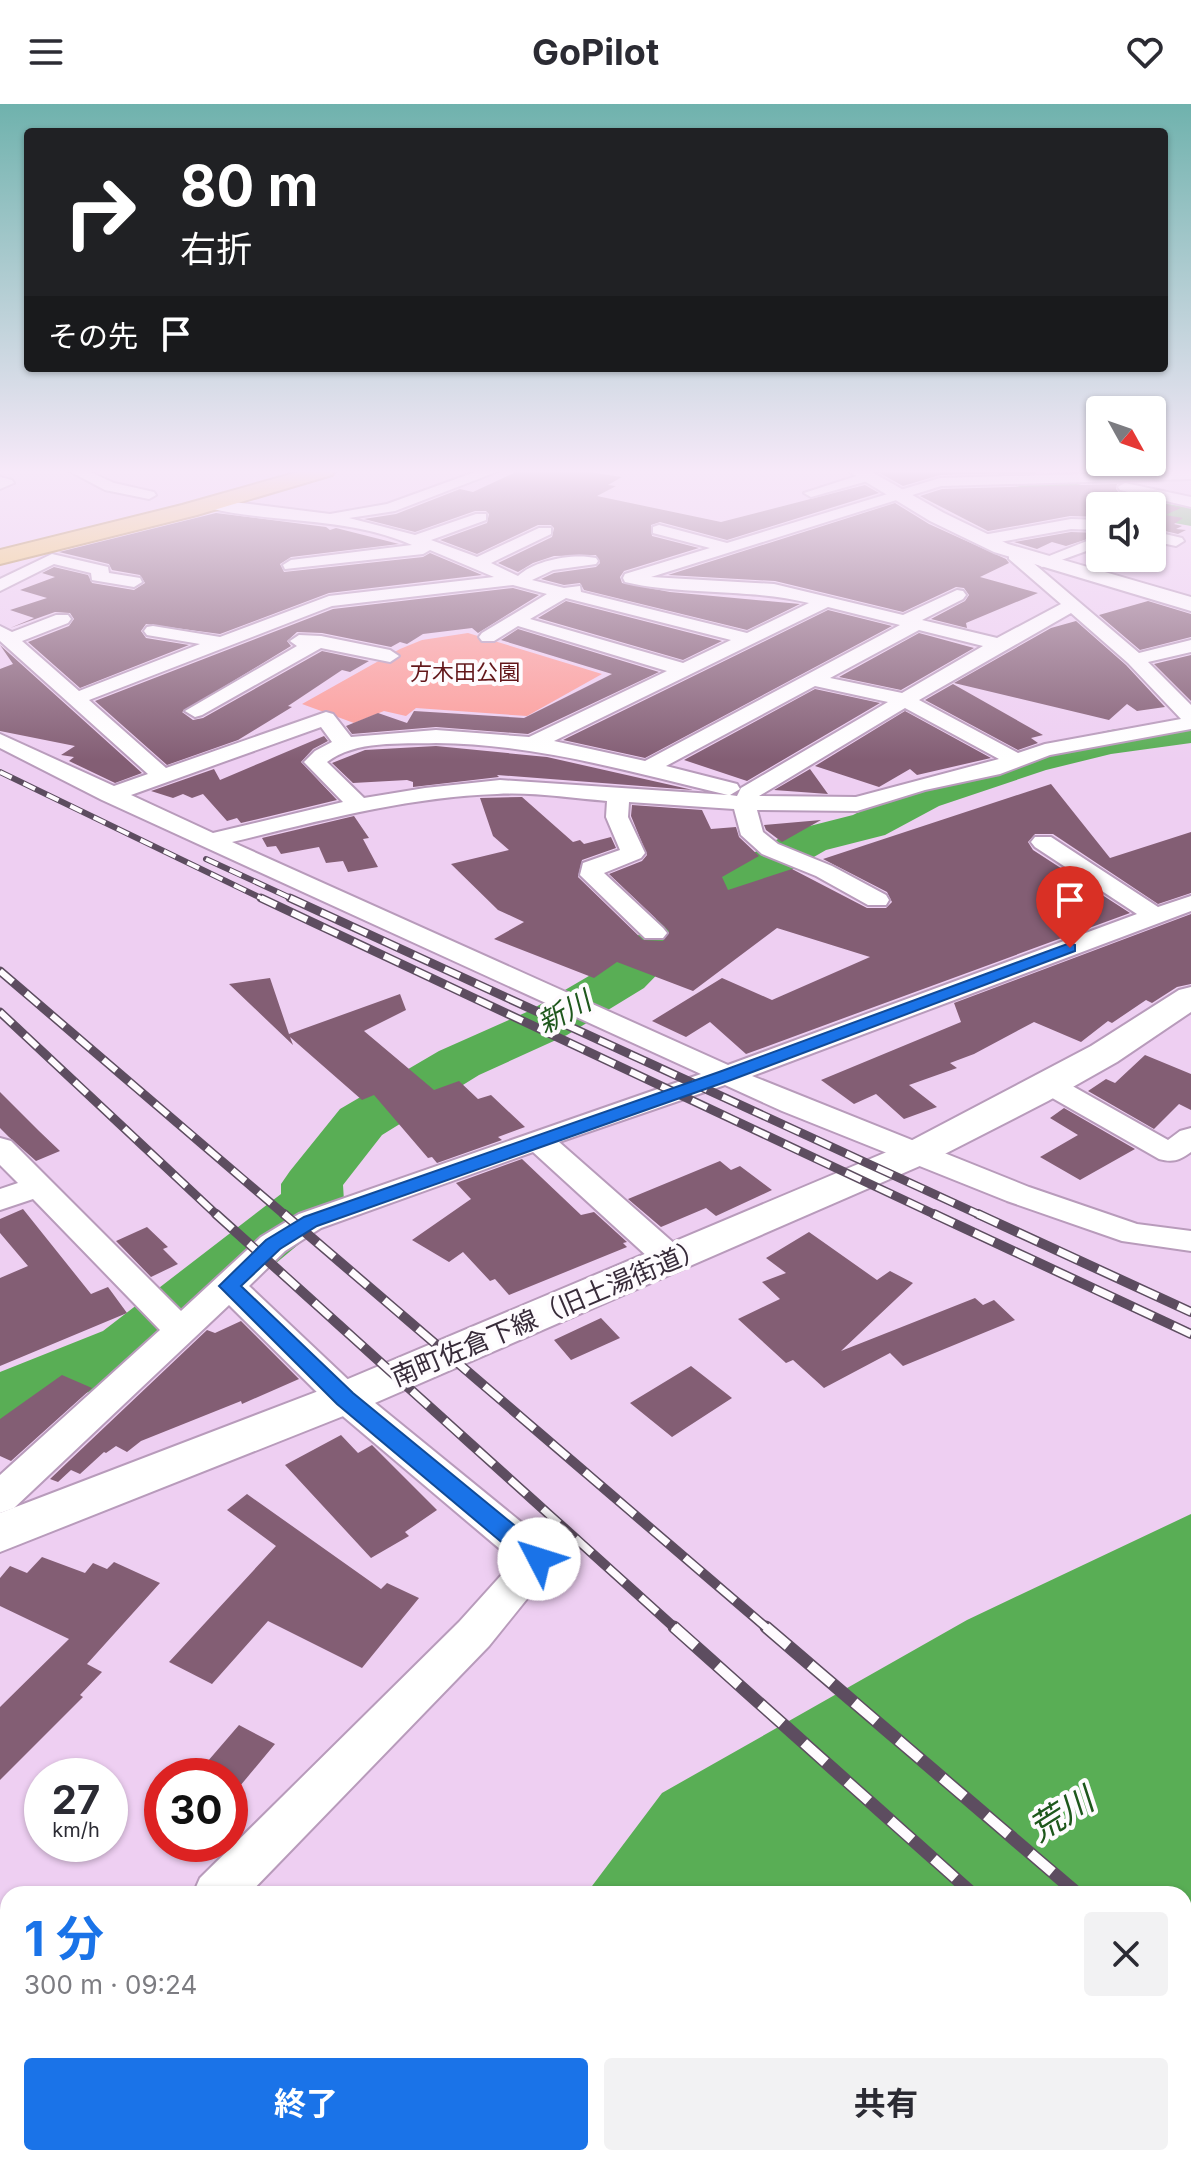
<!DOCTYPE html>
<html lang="ja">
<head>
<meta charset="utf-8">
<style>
	body { margin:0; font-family:Inter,"Noto Sans JP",sans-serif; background:#f2f2f3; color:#2b2b33; height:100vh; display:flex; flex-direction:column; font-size:30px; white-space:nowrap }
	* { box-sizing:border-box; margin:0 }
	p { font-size:26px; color:#7c7c81 }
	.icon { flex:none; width:44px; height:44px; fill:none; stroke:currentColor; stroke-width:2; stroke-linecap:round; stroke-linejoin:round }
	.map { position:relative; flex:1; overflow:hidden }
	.sheet { position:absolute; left:0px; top:1782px; width:1192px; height:280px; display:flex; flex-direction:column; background:#fff; border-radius:24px 24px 0 0; box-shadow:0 2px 6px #0004 }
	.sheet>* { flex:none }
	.banner { position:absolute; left:24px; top:24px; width:1144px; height:244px; border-radius:8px; box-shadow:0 2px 6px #0004; background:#202124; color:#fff; overflow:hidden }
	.needle { width:52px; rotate:130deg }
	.buttons { position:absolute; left:1086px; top:292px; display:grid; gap:16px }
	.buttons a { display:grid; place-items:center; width:80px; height:80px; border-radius:8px; background:#fff; box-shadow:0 2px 6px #0004; font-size:40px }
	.speed { position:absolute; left:24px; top:1654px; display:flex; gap:16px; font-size:40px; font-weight:700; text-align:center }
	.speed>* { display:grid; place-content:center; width:104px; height:104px; border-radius:50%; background:#fff; box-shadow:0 2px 6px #0004; line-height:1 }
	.speed small { font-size:20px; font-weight:400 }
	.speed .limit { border:12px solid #d22; background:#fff; color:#111 }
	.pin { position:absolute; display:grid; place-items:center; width:68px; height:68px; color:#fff; margin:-82px -34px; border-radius:50% 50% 50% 0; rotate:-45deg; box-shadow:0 0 8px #0007 }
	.pin .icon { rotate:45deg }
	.me { position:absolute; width:88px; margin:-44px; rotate:310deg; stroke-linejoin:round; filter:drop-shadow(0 0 6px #0008) }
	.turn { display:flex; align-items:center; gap:28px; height:168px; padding:0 24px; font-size:36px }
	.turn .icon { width:104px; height:104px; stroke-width:2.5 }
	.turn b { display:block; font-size:56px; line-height:68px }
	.then { display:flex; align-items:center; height:76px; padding:0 24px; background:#0003; gap:16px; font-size:30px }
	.round { display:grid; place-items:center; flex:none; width:84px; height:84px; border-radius:8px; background:#f2f2f3 }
	.summary { display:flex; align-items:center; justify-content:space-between; height:136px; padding:0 24px }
	h1 { font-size:48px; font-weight:700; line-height:60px; color:#1a73e8 }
	.action { display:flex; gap:16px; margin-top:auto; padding:16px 24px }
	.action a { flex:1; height:92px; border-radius:8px; background:#1a73e8; color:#fff; font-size:32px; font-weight:700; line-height:92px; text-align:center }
	.action a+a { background:#f2f2f3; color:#2b2b33 }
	header { display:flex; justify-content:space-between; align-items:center; height:104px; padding:0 24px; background:#fff; font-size:36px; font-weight:700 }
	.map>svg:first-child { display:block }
</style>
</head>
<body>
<header><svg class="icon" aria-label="menu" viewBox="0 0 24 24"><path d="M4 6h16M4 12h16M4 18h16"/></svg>GoPilot<svg class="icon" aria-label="heart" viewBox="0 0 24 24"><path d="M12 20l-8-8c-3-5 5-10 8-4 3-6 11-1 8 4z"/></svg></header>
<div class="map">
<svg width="1191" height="2062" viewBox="0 0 1191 2062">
	<rect width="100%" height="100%" fill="#eecff2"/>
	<path fill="#fc9b97" d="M468,529l134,41 -75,42 -111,-8 -10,8 -22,-5 -30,12 -52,-19 98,-55 22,-9z
		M1191,1915v147h-157l7,-8h143v-133z"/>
	<path fill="#59ae55" d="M1191,1410v403l-7,7v-30h-598l76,-101 305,-173z
		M386,2054h545l-8,8h-543z"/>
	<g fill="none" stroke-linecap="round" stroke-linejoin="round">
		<path fill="#59ae55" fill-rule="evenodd" d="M1000,367h26l114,29 2,3 10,-2 39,7v18l-39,-7v-13l-52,2 -99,-26 -4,-6z
			M1191,615v24l-80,11 -65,16 -107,36 -54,29 -59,15 -108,62 -74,76 -77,47 -88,40 -97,60 -39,50 1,16 -10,14 -181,150 -127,53 -26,8v-54l103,-41 178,-137v-10l9,-13 50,-62 99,-58 90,-40 77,-45 78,-74 110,-62 59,-15 54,-27 111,-37 93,-21z"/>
	</g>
	<path fill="#835e74" d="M518,367h64l40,6 -14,8 8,1 -19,10 124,26 144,-37 14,8 -152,47 -67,-18 -9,3 1,11 47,12 -75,23 -4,6 2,6 48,9 130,12 -53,26 -163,-40 -4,-7 -16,2 -23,-6 13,-6 42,-6 4,-4 -4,-8 -42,1 -21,7 -15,9 -20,-9 54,-26 2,-9 -3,-3h-13l-61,29 -37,-14 47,-17 2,-9 -3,-3h-11l-60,21 -51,-13 32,-5 64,-25 13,3z
		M876,367h206l-142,4 -37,11z
		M1117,380l-1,5 3,4 62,15 -16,7 18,3 -9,6 8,2 -6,3 10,1 -8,4 -26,-6v-22h-52v11l-30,-1 -82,15 -68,-35 22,-7z
		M895,399l34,21 77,35 3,4 -29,14 58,16 -72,30 1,5 -36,-9 34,-18 4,-6 -5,-7 -8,-1 -53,25 -128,-31 -107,-6z
		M216,409l110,14 4,3 6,-2 63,16 -108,13 -11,7 4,8 139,-15 7,-4 52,22 -153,18 -109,41 -74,-10 -5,7 5,7 43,7 -109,43 -52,-46 41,-16 5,-7 -4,-6 -15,-1 -45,16 24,-10 -24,-8 37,-12 -27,-8 35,-13 -13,-4 12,-6 34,8 4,8 42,7 11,-7 -5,-8 -28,-5 -3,-6 -50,-12z
		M1071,428l29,1v2l-34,11 -14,-4 -15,7 -23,-7z
		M513,484l26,7 -61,38 -6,-5 -49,6 -16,10 -7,-2 -9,5 -69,-14 -25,-1 -10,9 4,5 -109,66 11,8 10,-2 119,-67 47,10 -19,11 -8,-2 -54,36 4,1 -54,33 -71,25 -72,-64 238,-92z
		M566,497l156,40 -39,19 -145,-42z
		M1148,497l43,13v23l-51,13 -41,-35z
		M828,506l64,16 -247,132 -82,-18z
		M1076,517l50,44 39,42 -28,4 -10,-7 -18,16 -155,-37 97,-55z
		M518,525l141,43 -131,62 -92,-7 -84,7 -6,-8 32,-13 29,10 7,-12 110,7 88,-44 -111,-34z
		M919,529l55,15 -73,42 -62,-13z
		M0,541l142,128 -27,10 -46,-22 5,-4 -13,-2 14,-9 -75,-15v-62l13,-5z
		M1191,551v46l-37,-37z
		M953,580l90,51 -12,3 7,5 -20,7 -93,-50z
		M815,585l65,14 -133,78 -63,-21z
		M905,607l86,47 -74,17 -7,-6 -31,18 -64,-21z
		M324,632l4,5 -15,8 -12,13 36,38 -96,23 -4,-5 -10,3 -24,-27 -11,4 -9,-4 -10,4 -22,-7 63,-22 6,11z
		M436,642l111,11 146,33 -196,-15 2,2 -86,10v-5l-6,-2 -54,3 -21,-20 33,-13z
		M810,665l18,25 -54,-4z
		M1051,680l59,74 81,-26v61l-33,11 -105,-70h-18l-7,8 5,8 97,63 -384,141 -36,-32 -24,15 -34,-16 70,-43 50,22 98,-43 -93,-29 -84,63 -76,-29 -23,16 -100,-39 30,-17 -26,-12 -47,-46 58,-14 -16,-14 -13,-38 42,-1 51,45 7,-2 4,4 27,-7 5,11 -34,12 -4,17 65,63 20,1 6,-10 -60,-57 33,-13 5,-6 -16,-39 1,-11 70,5 9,19 25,-2 3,10 20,19 -37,21 6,13 64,-21 75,39h19l6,-6 -5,-10 -64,-33z
		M354,712l15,22 -6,1 15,28 -30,5 -5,-11 -17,2 -7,-16 -38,7 -5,-8 -9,1 -5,-9z
		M821,716l-39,22 -16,-12 -2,-5z
		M1191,810v70l-14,3 -25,16 -6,-3 -34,23 -4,-2 -27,21 -47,-20 -60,32 -24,9 7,5 -48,17 28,22 -33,12 -28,-25 -22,10 -33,-24 140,-58 -7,-19z
		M270,874l19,56 111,-40 6,16 -42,21 70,59 25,-9 19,18 13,-4 34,32 -27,10 4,3 -65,23 -5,-6 -4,1 -54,-63 -12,5 -72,-63 3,8 -64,-61z
		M1145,951l46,19v36l-12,-6 -25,25 -66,-38 18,-12 9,4z
		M0,988l39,39 21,20 -24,10 -27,-24 -9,-9z
		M1064,1004l71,41 -55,31 -40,-23 38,-22 -28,-17z
		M522,1055l59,56 13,-3 33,30 -4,1 4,4 -118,48 -14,-16 -5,2 -27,-29 -14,10 -37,-22 59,-41 -15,-16z
		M720,1057l11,9 9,-4 32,24 -56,26 -10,-8 -45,19 -33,-28z
		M23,1105l68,85 17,-7 19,26 -127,53v-88l28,-12 -28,-33v-14z
		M147,1123l21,20 -5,2 15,15 -27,13 -35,-36z
		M809,1128l68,48 13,-9 23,12 -72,68 134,-53 8,7 11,-5 21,20 -112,46 -13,-13 -66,35 -31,-28 -7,3 -48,-44 42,-20 -18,-17 24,-9 -20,-15z
		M601,1214l19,20 -49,22 -17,-20z
		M241,1217l58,58 -57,25 -1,-3 -100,40 -14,11 -11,-6 -10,7 -2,-1 -24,22 -9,-4 -13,12 -8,-3 157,-149 8,3z
		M691,1262l41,32 -60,39 -42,-34z
		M62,1271l30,13 -81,73 -11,-5v-37z
		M341,1331l17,18 14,-8 65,65 -32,22 4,4 -38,22 -86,-93z
		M247,1390l134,95 6,-6 32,15 -57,70 -94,-47 -56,63 -43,-22 107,-116 -49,-36z
		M42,1453l43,16 8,-10 14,6 7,-7 46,21 -73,81 15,8 -22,23 3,2 -83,83v-73l69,-68 -69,-33v-28l10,-12 17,7z
		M239,1621l36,19 -45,54v-22h-35z"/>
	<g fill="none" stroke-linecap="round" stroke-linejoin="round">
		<g stroke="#b89bbb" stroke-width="4">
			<path id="minor" d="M69,367h19l26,12 40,9 2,3 -7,4 -44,-9z
				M478,367h21l-104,40 -46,7 66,17 61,-21h10v6l-55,20 46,17 62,-29h12v6l-60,29 27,13c17,-16 55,-23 78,-18l2,3 -2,3 -43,6 -21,10 32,8 16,-2 1,6 166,41 62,-30c-60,-15 -125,-7 -184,-21l-2,-4 2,-4 85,-26 -57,-15v-6l6,-2 68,18 213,-65 251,-7v8l-250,7 -290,91 123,7 129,31 54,-25 6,1 3,4 -3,4 -41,21 75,18 64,-34 -52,-45v-6l16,-2v5l114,97 52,-13v12l-43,10 43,43v24l-141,26 -50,19 -75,16 -68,21 -100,-1 6,22 15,12 54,22 54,29 3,5 -3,5h-18l-52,-29 -54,-22 -21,-19 -7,-26 -105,-7 -1,15 17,36 -4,5 -37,15 59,55 4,5 -4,5h-18l-65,-63 3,-12 37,-13 -14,-33 1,-16c-36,-3 -74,-9 -110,-7 -90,3 -178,27 -265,48l496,223 409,-151 -102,-67 -4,-5 4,-5h16l107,70 33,-11v15l-439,165 277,111 108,37 54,7v20l-69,-10 -115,-40 -225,-90 -57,-26 -166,57 125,110 4,8 -4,8 -12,3 -12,-3 -127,-116 -212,76 -36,23 -36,35 109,103 195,159 6,11 -70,87 -240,248h-56l7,-16 259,-256 55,-61 -182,-154 -103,-102 -215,203 -14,5v-38l160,-145 -127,-131 -33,11v-21l18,-6 -18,-18v-27l11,3 170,170 80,-74 38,-23 402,-140 -599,-274 -102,-52v-14l114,52 34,-12 -148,-133v-15l12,6 44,-17h12l3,4 -3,4 -46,18 57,50 121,-47 -53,-9 -3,-4 3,-4 6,-1 67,11 109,-41 165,-19 -64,-27 -7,4 -138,15 -2,-4 8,-5 121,-15c-65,-29 -140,-21 -208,-38l-3,-3 8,-5 121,15 57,-10zM513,481l34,9 -65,39 -3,4 3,4h12l24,-15 149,45 -138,66 -93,-7 -85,7 -18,-23 -7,-2 -160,56 -77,-68 243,-94zM566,494l165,42 -48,23 -153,-44zM828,503l72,18 -255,136 -91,-20zM1071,509l57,50 53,56 -136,25 -27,9 -99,-53zM919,526l64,16 -81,47 -72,-15zM815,582l73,16 -147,86 -4,8 -7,-1 10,-6 -3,-5 -71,-18zM905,604l94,51 -143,38 -97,-1zM321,623l11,15 -17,9 -11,11 39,40 -130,31 -82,-38zM436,639c102,1 194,29 292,52l-228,-15 -75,8 -61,10 -37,-36c28,-22 74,-18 109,-19z
				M866,369l5,1v6l-60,17 -7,-4z
				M0,373l12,3 2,3 -14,6z
				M1125,379l66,14v10l-71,-17 -2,-3z
				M1071,415l29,1v10l-29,-1 -88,16 -8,-5 8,-5z
				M1152,427l30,7 2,3 -8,5 -24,-5z
				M1097,433l3,1v8l-58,21 -8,-5z
				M52,450l56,13 1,6 31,5 2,4 -8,5 -42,-7 -1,-7 -37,-9 -54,27v-12z
				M299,531l22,1 69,14 9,6 -9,6 -69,-14 -119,67 -7,2 -10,-6 112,-65 -7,-5z
				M1050,972l10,3 108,61 12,-9 11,-3v24c-11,8 -18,11 -32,7l-119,-68 -4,-6 4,-6z
				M8,1979v58l-8,4v-59z"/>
		</g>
		<g stroke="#b89bbb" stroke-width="4">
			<path id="tertiary" d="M848,367h22l74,42 64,31 183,53v14l-197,-59 -64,-31z
				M1191,883v25l-74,50 -69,39 -119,61 -568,247 -361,143v-39l329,-126 572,-241 190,-100 88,-56z"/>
		</g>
		<g stroke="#ae853a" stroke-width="4">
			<path id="trunk" d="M302,367h33l-3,4 -135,40 -197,49v-14l182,-45z"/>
		</g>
		<use href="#minor" fill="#fff" fill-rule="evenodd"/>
		<use href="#tertiary" fill="#fff" fill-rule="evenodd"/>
		<use href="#trunk" fill="#f0c462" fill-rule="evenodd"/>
		<g stroke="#5d4d60" stroke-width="6">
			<path id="rail-far3" d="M0,668l265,128
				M206,755l89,41"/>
		</g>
		<g stroke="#5d4d60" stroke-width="9">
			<path id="rail-far2" d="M261,794l677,318
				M290,794l692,318
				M0,867l286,245
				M0,908l218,204"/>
		</g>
		<g stroke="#5d4d60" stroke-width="10">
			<path id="rail-far1" d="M216,1110l460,415
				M284,1110l484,415
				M934,1110l257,120
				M978,1110l213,98"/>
		</g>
		<g stroke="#5d4d60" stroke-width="13">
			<path id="rail" d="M674,1523l299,267
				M766,1523l312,267
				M1184,1881l7,6
				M1184,1977l7,6"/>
		</g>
		<use href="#rail-far3" stroke="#fefbfe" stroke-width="4" stroke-dasharray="13" stroke-linecap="butt"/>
		<use href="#rail-far2" stroke="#fefbfe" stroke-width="6" stroke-dasharray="17" stroke-linecap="butt"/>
		<use href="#rail-far1" stroke="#fefbfe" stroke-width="7" stroke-dasharray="22" stroke-linecap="butt"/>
		<use href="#rail" stroke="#fefbfe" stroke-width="10" stroke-dasharray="29" stroke-linecap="butt"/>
	</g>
	<linearGradient id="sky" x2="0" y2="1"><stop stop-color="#6fb2ad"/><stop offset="0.56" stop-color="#f7e9f9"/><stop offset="1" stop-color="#f7e9f9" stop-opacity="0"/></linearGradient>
	<rect width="1191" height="656" fill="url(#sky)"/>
	<path fill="#1a73e8" stroke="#114b97" stroke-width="2" d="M1070,839l5,2v6l-344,129 -414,146 -37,23 -39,37 112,107 194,159 4,7 -4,7 -8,2 -9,-2 -193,-162 -118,-118 47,-46 38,-23 415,-145z"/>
	<g text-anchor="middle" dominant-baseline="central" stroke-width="8" stroke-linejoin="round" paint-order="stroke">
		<g font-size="22" fill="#62161a" stroke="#fefbfe">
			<text x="465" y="568">方木田公園</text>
		</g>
		<g font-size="26" fill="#382c3a" stroke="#fefbfe">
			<text transform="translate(548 1208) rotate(-23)">南町佐倉下線（旧土湯街道）</text>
		</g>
		<g font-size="28" font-style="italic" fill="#1e571c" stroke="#fefbfe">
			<text transform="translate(564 908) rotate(-29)">新川</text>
		</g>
		<g font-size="34" font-style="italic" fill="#1e571c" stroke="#fefbfe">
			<text transform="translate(1061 1710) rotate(-32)">荒川</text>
		</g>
	</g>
</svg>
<div class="buttons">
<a><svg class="needle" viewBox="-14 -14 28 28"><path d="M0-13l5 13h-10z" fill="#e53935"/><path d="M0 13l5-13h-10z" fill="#7c7c81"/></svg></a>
<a><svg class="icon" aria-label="sound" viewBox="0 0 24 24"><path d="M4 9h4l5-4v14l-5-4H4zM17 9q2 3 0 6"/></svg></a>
</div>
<div class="speed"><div>27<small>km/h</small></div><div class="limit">30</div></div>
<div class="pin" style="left:1070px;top:844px;background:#d93025"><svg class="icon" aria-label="arrive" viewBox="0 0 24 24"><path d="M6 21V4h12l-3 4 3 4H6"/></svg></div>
<svg class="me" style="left:539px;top:1455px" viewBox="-20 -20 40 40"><circle r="19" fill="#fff"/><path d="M0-13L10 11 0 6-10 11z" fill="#1a73e8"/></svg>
<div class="banner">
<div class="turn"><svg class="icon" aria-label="right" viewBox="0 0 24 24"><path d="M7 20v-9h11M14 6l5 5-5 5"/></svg><div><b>80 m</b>右折</div></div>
<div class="then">その先<svg class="icon" aria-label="arrive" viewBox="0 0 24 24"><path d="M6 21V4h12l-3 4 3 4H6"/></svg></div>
</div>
<section class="sheet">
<div class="summary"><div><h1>1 分</h1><p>300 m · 09:24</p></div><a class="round"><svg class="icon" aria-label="close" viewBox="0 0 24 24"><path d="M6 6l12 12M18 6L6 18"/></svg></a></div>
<div class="action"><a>終了</a><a>共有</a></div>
</section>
</div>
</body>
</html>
